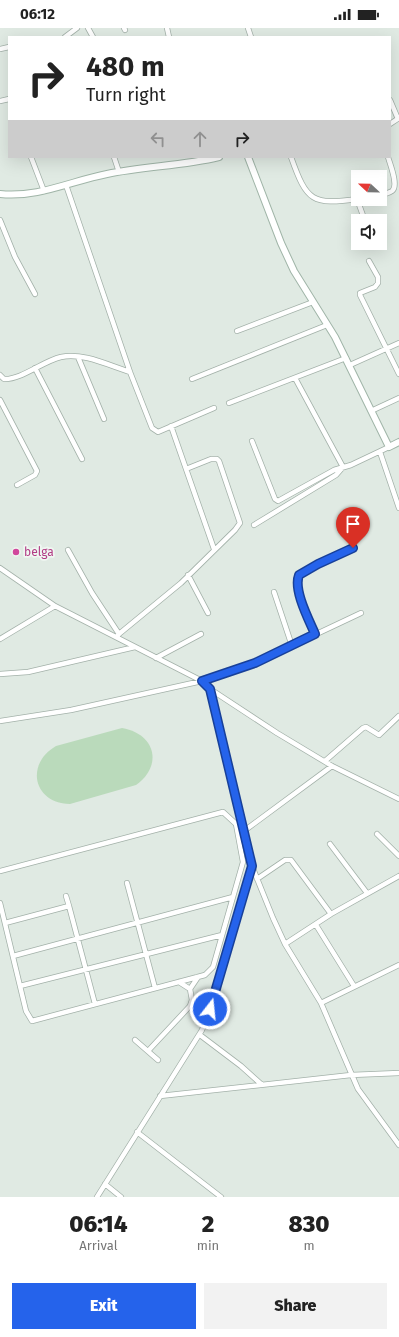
<!DOCTYPE html>
<html lang="en">
<head>
<meta charset="utf-8">
<style>
	body { margin:0; font-family:"Fira Sans",sans-serif; background:#f2f2f2; color:#222; height:100vh; display:flex; flex-direction:column; font-size:15px; white-space:nowrap }
	* { box-sizing:border-box; margin:0 }
	p { font-size:13px; color:#767676 }
	.icon { flex:none; width:22px; height:22px; fill:none; stroke:currentColor; stroke-width:2; stroke-linecap:round; stroke-linejoin:round }
	.map { position:relative; height:1169px; overflow:hidden }
	.sheet { display:flex; flex-direction:column; background:#fff; flex:1 }
	.sheet>* { flex:none }
	.hud { position:absolute; left:8px; top:8px; width:383px; height:122px; border-radius:0px; box-shadow:0 4px 16px #0002; background:#fff; color:#222; overflow:hidden }
	.needle { width:26px; rotate:292deg }
	.buttons { position:absolute; left:351px; top:142px; display:grid; gap:8px }
	.buttons a { display:grid; place-items:center; width:36px; height:36px; border-radius:0px; background:#fff; box-shadow:0 4px 16px #0002; font-size:20px }
	.pin { position:absolute; display:grid; place-items:center; width:34px; height:34px; color:#fff; margin:-41px -17px; border-radius:50% 50% 50% 0; rotate:-45deg; box-shadow:0 0 4px #0007 }
	.pin .icon { rotate:45deg }
	.me { position:absolute; width:44px; margin:-22px; rotate:16deg; stroke-linejoin:round; filter:drop-shadow(0 0 3px #0008) }
	.turn { display:flex; align-items:center; gap:14px; height:84px; padding:0 12px; font-size:18px }
	.turn .icon { width:52px; height:52px; stroke-width:2.5 }
	.turn b { display:block; font-size:28px; line-height:34px }
	.lanes { display:flex; align-items:center; height:38px; padding:0 12px; background:#0003; justify-content:center; gap:20px; direction:ltr }
	.lanes .off { opacity:.35 }
	.eta { display:flex; justify-content:space-evenly; align-items:center; height:68px; text-align:center }
	.eta b { font-size:24px; font-weight:800; line-height:28px }
	.primary-button { display:flex; gap:8px; margin-top:auto; padding:8px 12px }
	.primary-button a { flex:1; height:46px; border-radius:0px; background:#2563eb; color:#fff; font-size:16px; font-weight:800; line-height:46px; text-align:center }
	.primary-button a+a { background:#f2f2f2; color:#222 }
	.status { display:flex; justify-content:space-between; align-items:center; height:28px; padding:0 20px; background:#fff; direction:ltr }
	.status svg { height:11px; fill:currentColor }
	.map>svg:first-child { display:block }
</style>
</head>
<body>
<div class="status"><b>06:12</b><svg viewBox="0 0 49 12"><path d="M0 12V9h3v3zM5 12V6h3v6zM10 12V3h3v9zM15 12V0h3v12zM26 1h20v11H26zM47 4h2v5h-2z"/></svg></div>
<div class="map">
<svg width="399" height="1169" viewBox="0 0 399 1169">
	<rect width="100%" height="100%" fill="#e0eae3"/>
	<path fill="#badabb" d="M122,700c34,6 41,38 14,57l-66,19c-37,-1 -45,-40 -14,-58z"/>
	<g fill="none" stroke-linecap="round" stroke-linejoin="round">
		<g stroke="#a3b1a9" stroke-width="6">
			<path id="street" d="M88,0l5,9
				M124,0l1,2
				M167,0l2,9
				M248,0l3,9
				M65,9l12,-9
				M0,21l9,-2
				M390,72l8,19
				M0,73l9,-2
				M390,96l9,-6
				M31,129l13,34
				M114,129l5,15
				M291,129c16,45 21,48 67,42
				M66,157l64,187 22,56 6,4 56,-24
				M380,168c4,-2 9,-3 12,-5 7,-5 -2,-27 -4,-34
				M357,171l8,22
				M0,192l15,37 20,37
				M369,233l9,16v6l-3,4 -15,6v2l39,79
				M237,303l76,-29
				M78,329l26,62
				M350,337l49,-22
				M35,340l47,91
				M0,347l4,4c17,1 39,-18 57,-22 22,-5 49,9 69,15
				M192,351l135,-54
				M0,372l37,71 -2,4 -18,10
				M229,375l117,-45
				M371,383l28,-13
				M171,398l43,123
				M252,413l23,58 3,2 56,-31 17,-5 38,-18
				M380,424l19,56
				M254,497l82,-50 7,-8 -48,-89
				M68,522l24,43 27,41
				M0,540l55,38 147,75 8,8 42,177 -42,143 -8,21 -105,167
				M188,547l20,38
				M274,564l18,54
				M315,606c-6,-14 -22,-45 -16,-59l19,-11 35,-16
				M117,609l2,-3 62,-51 54,-53 5,-7 -21,-62 -2,-2h-6l-25,10
				M0,611l55,-33
				M156,630l45,-24
				M0,646l28,-2 107,-25
				M210,661l67,44 55,33 67,33
				M0,693l71,-11 131,-29 53,-18 106,-50
				M325,733l38,-33 3,-1 13,8 20,-19
				M244,803l88,-65
				M377,806l22,22
				M330,816l37,49
				M252,838l21,52 12,26 36,59 37,86 41,56
				M0,843l223,-59 13,12 7,38 -30,105 -8,8 -173,46 -6,-10 -26,-108
				M257,851l28,-19h6l40,54
				M127,855l28,105
				M66,868l3,10
				M5,895l64,-17 26,98
				M316,897l38,61
				M285,916l46,-30 68,-38
				M13,928l220,-59
				M20,958l202,-51
				M190,961l8,-12
				M321,975l78,-38
				M200,1007l41,31 20,18
				M135,1012l23,20
				M148,1023l42,-45 2,-6 -2,-11 -11,-7
				M160,1068l191,-21 48,-2
				M137,1104l84,65
				M105,1156l16,13"/>
		</g>
		<g stroke="#a0b5a8" stroke-width="8">
			<path id="secondary" d="M248,129l33,86 13,28 41,66 54,110 10,-5
				M0,166c38,4 71,-13 107,-20 37,-8 75,-8 112,-17"/>
		</g>
		<use href="#street" stroke="#fff" stroke-width="4.5"/>
		<use href="#secondary" stroke="#fff" stroke-width="6"/>
	</g>
	<g fill="none" stroke-linecap="round" stroke-linejoin="round">
		<g stroke="#184099" stroke-width="10">
			<path id="route" d="M210,981l42,-143 -42,-177 -8,-8 53,-18 60,-29c-6,-14 -22,-44 -16,-59l19,-11 35,-16"/>
		</g>
		<use href="#route" stroke="#2563eb" stroke-width="7"/>
	</g>
	<circle fill="#d1479c" stroke="#f0f7f2" stroke-width="1.5" cx="16" cy="524" r="4"/>
	<g text-anchor="middle" dominant-baseline="central" stroke-width="3.5" stroke-linejoin="round" paint-order="stroke">
		<g font-size="12" fill="#b23c85" stroke="#f0f7f2" text-anchor="start">
			<text x="24" y="524">belga</text>
		</g>
	</g>
</svg>
<div class="buttons">
<a><svg class="needle" viewBox="-14 -14 28 28"><path d="M0-13l5 13h-10z" fill="#e53935"/><path d="M0 13l5-13h-10z" fill="#767676"/></svg></a>
<a><svg class="icon" aria-label="sound" viewBox="0 0 24 24"><path d="M4 9h4l5-4v14l-5-4H4zM17 9q2 3 0 6"/></svg></a>
</div>
<div class="pin" style="left:353px;top:520px;background:#d93025"><svg class="icon" aria-label="arrive" viewBox="0 0 24 24"><path d="M6 21V4h12l-3 4 3 4H6"/></svg></div>
<svg class="me" style="left:210px;top:981px" viewBox="-20 -20 40 40"><circle r="17" fill="#2563eb" stroke="#fff" stroke-width="3"/><path d="M0-11L8 9 0 5-8 9z" fill="#fff"/></svg>
<div class="hud">
<div class="turn"><svg class="icon" aria-label="right" viewBox="0 0 24 24"><path d="M7 20v-9h11M14 6l5 5-5 5"/></svg><div><b>480 m</b>Turn right</div></div>
<div class="lanes"><svg class="icon off" aria-label="left" viewBox="0 0 24 24"><path d="M17 20v-9H6M10 6l-5 5 5 5"/></svg><svg class="icon off" aria-label="ahead" viewBox="0 0 24 24"><path d="M12 20V5M6 11l6-6 6 6"/></svg><svg class="icon" aria-label="right" viewBox="0 0 24 24"><path d="M7 20v-9h11M14 6l5 5-5 5"/></svg></div>
</div>
</div>
<section class="sheet">
<div class="eta">
<div><b>06:14</b><p>Arrival</p></div>
<div><b>2</b><p>min</p></div>
<div><b>830</b><p>m</p></div>
</div>
<div class="primary-button"><a>Exit</a><a>Share</a></div>
</section>
</body>
</html>
